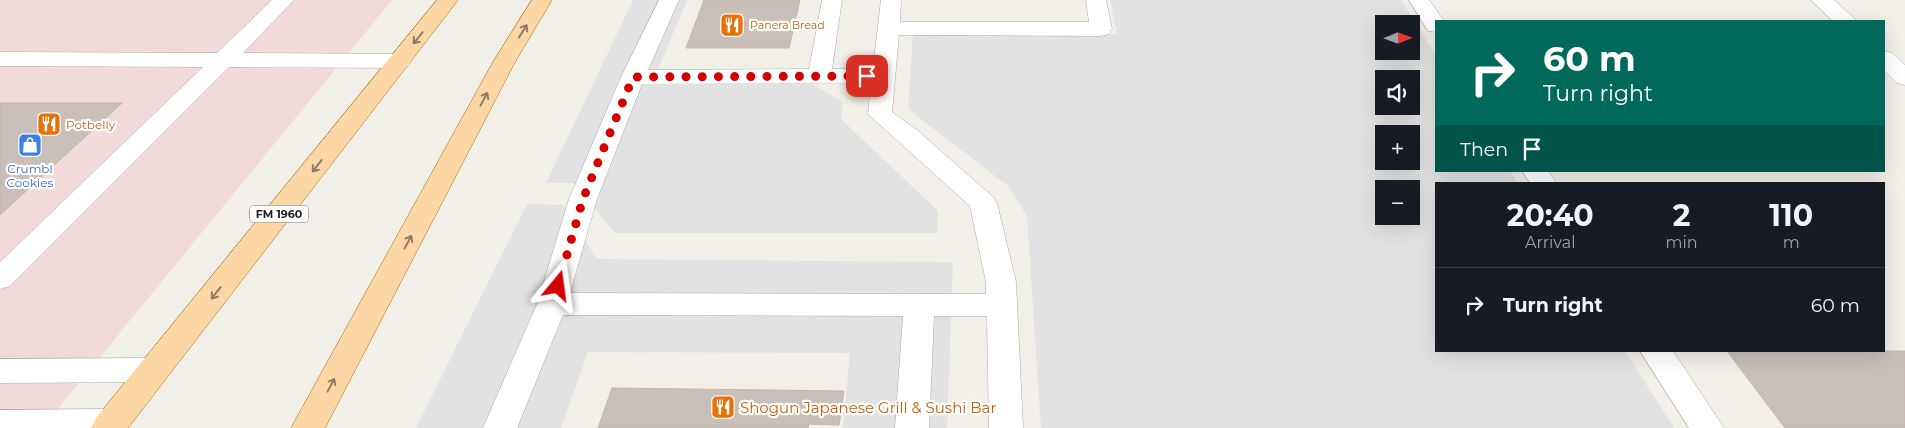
<!DOCTYPE html>
<html lang="en">
<head>
<meta charset="utf-8">
<style>
	body { margin:0; font-family:Montserrat,sans-serif; background:#20242c; color:#f1f3f6; height:100vh; display:flex; flex-direction:column; font-size:19px; white-space:nowrap }
	* { box-sizing:border-box; margin:0 }
	p { font-size:16px; color:#9ea1a6 }
	.icon { flex:none; width:28px; height:28px; fill:none; stroke:currentColor; stroke-width:2; stroke-linecap:round; stroke-linejoin:round }
	.map { position:relative; flex:1; overflow:hidden }
	.sheet { position:absolute; left:1435px; top:182px; width:450px; height:170px; display:flex; flex-direction:column; background:#171b24; border-radius:0px; box-shadow:0 5px 20px #0002 }
	.sheet>* { flex:none }
	.top-card { position:absolute; left:1435px; top:20px; width:450px; height:152px; border-radius:0px; box-shadow:0 5px 20px #0002; background:#00695c; color:#fff; overflow:hidden }
	.needle { width:32px; rotate:89deg }
	.fabs { position:absolute; left:1375px; top:15px; display:grid; gap:10px }
	.fabs a { display:grid; place-items:center; width:45px; height:45px; border-radius:0px; background:#171b24; box-shadow:0 5px 20px #0002; font-size:25px }
	.pin { position:absolute; display:grid; place-items:center; width:42px; height:42px; color:#fff; margin:-21px; border-radius:10px; box-shadow:0 2px 8px #0006 }
	.me { position:absolute; width:55px; margin:-28px; rotate:16deg; stroke-linejoin:round; filter:drop-shadow(0 0 4px #0008) }
	.turn { display:flex; align-items:center; gap:18px; height:105px; padding:0 25px; font-size:22px }
	.turn .icon { width:65px; height:65px; stroke-width:2.5 }
	.turn b { display:block; font-size:35px; line-height:42px }
	.then { display:flex; align-items:center; height:48px; padding:0 25px; background:#0003; gap:10px; font-size:19px }
	.eta { display:flex; justify-content:space-evenly; align-items:center; height:85px; text-align:center }
	.eta b { font-size:30px; font-weight:700; line-height:35px }
	ul { padding:0; list-style:none }
	li { display:flex; align-items:center; gap:15px; height:75px; padding:0 25px; border-top:1px solid #363941 }
	li div { flex:1 }
	li b { display:block; font-size:19px }
	li em { font-style:normal }
	.map>svg:first-child { display:block }
</style>
</head>
<body>
<div class="map">
<svg width="1905" height="428" viewBox="0 0 1905 428">
	<rect width="100%" height="100%" fill="#f2efe9"/>
	<path fill="#f2dad9" d="M0,0h392l-350,428h-42z"/>
	<path fill="#e2e2e2" fill-rule="evenodd" d="M633,0h54l-31,74h139l48,28 -2,17 97,92v22h-323l-41,-50h-28z
		M1110,0h291l35,55v116h74l8,13h-82v167h189l49,77h-633l-14,-212 -19,-30 -100,-77 5,-75h204zM1384,24h27v27h-27zM1384,79h27v27h-27zM1384,134h27v27h-27zM1384,189h27v27h-27z
		M527,204l36,1 34,54 356,3 -6,166h-104l7,-75 -262,-1 -27,76h-145z"/>
	<path fill="#c7bfb8" stroke="#c4b6ab" d="M704,0h96l-11,48h-103z
		M0,103h122l-122,112z
		M1727,351h178v77h-120z
		M612,388l232,3 -5,34 -30,-1 -1,4h-210z"/>
	<g fill="none" stroke-linecap="round" stroke-linejoin="round">
		<g stroke="#a9a9a9" stroke-width="1">
			<path id="minor" d="M272,0h22l-51,53 157,1 8,2 3,5 -3,5 -8,2 -171,-1 -219,219 -10,3v-27l203,-195 -203,-1v-14l217,1z
				M659,0h20l-31,70 161,-1 13,-69h20l-10,69h41l8,-69h20l-1,22h189l-3,-22h20l6,29 -3,5 -8,2 -202,-1 -7,77 25,18 76,67 4,6 19,79 7,146h-34l-2,-112h-53l-5,112h-34l8,-112 -340,-1 -46,113h-34l54,-124 32,-105 52,-122zM871,83l-3,31 102,92 16,76v12l-416,-1 27,-94 45,-115z
				M1409,0h20l15,21h-8v11l-8,-1z
				M1811,0h23l23,21h-24z
				M1884,51l8,2 13,12v20l-8,-2 -13,-13z
				M1522,171h26l9,13h-26z
				M1640,351h33l51,77h-35z
				M155,358l11,3 5,9 -5,9 -11,3 -155,1v-24z
				M113,409l12,3 5,10 -3,6h-127v-18z"/>
		</g>
		<g stroke="#a06b00" stroke-width="1">
			<path id="major" d="M437,0h21l-330,428h-37l5,-10z
				M532,0h20l-37,62 -190,366h-34l202,-366z"/>
		</g>
		<use href="#minor" fill="#fff" fill-rule="evenodd"/>
		<use href="#major" fill="#fcd6a4" fill-rule="evenodd"/>
	</g>
	<defs><path id="oneway-shaft" d="M-6 0H5M1.5-3L5.5 0L1.5 3" fill="none" stroke-width="1.6" stroke-linecap="round" stroke-linejoin="round" transform="scale(1.25)"/></defs>
	<g stroke="#8f7c63">
		<use href="#oneway-shaft" transform="translate(523 31) rotate(-58)"/>
		<use href="#oneway-shaft" transform="translate(418 38) rotate(129)"/>
		<use href="#oneway-shaft" transform="translate(484 99) rotate(-62)"/>
		<use href="#oneway-shaft" transform="translate(317 166) rotate(128)"/>
		<use href="#oneway-shaft" transform="translate(408 242) rotate(-62)"/>
		<use href="#oneway-shaft" transform="translate(216 293) rotate(128)"/>
		<use href="#oneway-shaft" transform="translate(331 385) rotate(-62)"/>
	</g>
	<g fill="none" stroke-linecap="round" stroke-linejoin="round">
		<path stroke="#d40000" stroke-width="9" stroke-dasharray="0 16.2" d="M558,286l25,-87 50,-122 234,-1"/>
	</g>
	<defs>
		<g id="restaurant-square" transform="scale(1.25)"><rect x="-9" y="-9" width="18" height="18" rx="4" fill="#e8710a" stroke="#fff"/><path d="M-5-6h1v4h1v-4h1v4h1v-4h1v5L-1.5 .5V6h-2V.5L-5-1ZM5-6V6H3V1.5H1.5Q1.5-4 5-6Z" fill="#fff"/></g>
		<g id="shop-square" transform="scale(1.25)"><rect x="-9" y="-9" width="18" height="18" rx="4" fill="#3f7fe0" stroke="#fff"/><path d="M-5-2.5h2.3a2.7 3.5 0 0 1 5.4 0H5L5.5 6h-11ZM-1.5-2.5h3a1.5 2.3 0 0 0-3 0Z" fill="#fff"/></g>
	</defs>
	<g fill-rule="evenodd">
		<use href="#restaurant-square" x="732" y="25"/>
		<use href="#restaurant-square" x="49" y="124"/>
		<use href="#shop-square" x="30" y="145"/>
		<use href="#restaurant-square" x="723" y="407"/>
	</g>
	<g text-anchor="middle" dominant-baseline="central" stroke-width="4.5" stroke-linejoin="round" paint-order="stroke">
		<g font-size="11" fill="#c56008" stroke="#fff" text-anchor="start">
			<text x="750" y="25">Panera Bread</text>
		</g>
		<rect fill="#fff" stroke="#646464" stroke-width="1" x="250" y="205.5" width="58" height="17" rx="4"/>
		<g font-size="11" font-weight="bold" fill="#222">
			<text x="279" y="214">FM 1960</text>
		</g>
		<g font-size="12" fill="#c56008" stroke="#fff" text-anchor="start">
			<text x="66" y="124">Potbelly</text>
		</g>
		<g font-size="12" fill="#366cbe" stroke="#fff">
			<text x="30" y="168">Crumbl<tspan x="30" dy="14">Cookies</tspan></text>
		</g>
		<g font-size="15" fill="#c56008" stroke="#fff" text-anchor="start">
			<text x="740" y="407">Shogun Japanese Grill &amp; Sushi Bar</text>
		</g>
	</g>
</svg>
<div class="fabs">
<a><svg class="needle" viewBox="-14 -14 28 28"><path d="M0-13l5 13h-10z" fill="#e53935"/><path d="M0 13l5-13h-10z" fill="#9ea1a6"/></svg></a>
<a><svg class="icon" aria-label="sound" viewBox="0 0 24 24"><path d="M4 9h4l5-4v14l-5-4H4zM17 9q2 3 0 6"/></svg></a>
<a>+</a>
<a>−</a>
</div>
<div class="pin" style="left:867px;top:76px;background:#d93025"><svg class="icon" aria-label="arrive" viewBox="0 0 24 24"><path d="M6 21V4h12l-3 4 3 4H6"/></svg></div>
<svg class="me" style="left:558px;top:286px" viewBox="-20 -20 40 40"><path d="M0-17L14 15 0 8-14 15z" fill="#d40000" stroke="#fff" stroke-width="4"/></svg>
<div class="top-card">
<div class="turn"><svg class="icon" aria-label="right" viewBox="0 0 24 24"><path d="M7 20v-9h11M14 6l5 5-5 5"/></svg><div><b>60 m</b>Turn right</div></div>
<div class="then">Then<svg class="icon" aria-label="arrive" viewBox="0 0 24 24"><path d="M6 21V4h12l-3 4 3 4H6"/></svg></div>
</div>
<section class="sheet">
<div class="eta">
<div><b>20:40</b><p>Arrival</p></div>
<div><b>2</b><p>min</p></div>
<div><b>110</b><p>m</p></div>
</div>
<ul>
<li><svg class="icon" aria-label="right" viewBox="0 0 24 24"><path d="M7 20v-9h11M14 6l5 5-5 5"/></svg><div><b>Turn right</b></div><em>60 m</em></li>
</ul>
</section>
</div>
</body>
</html>
